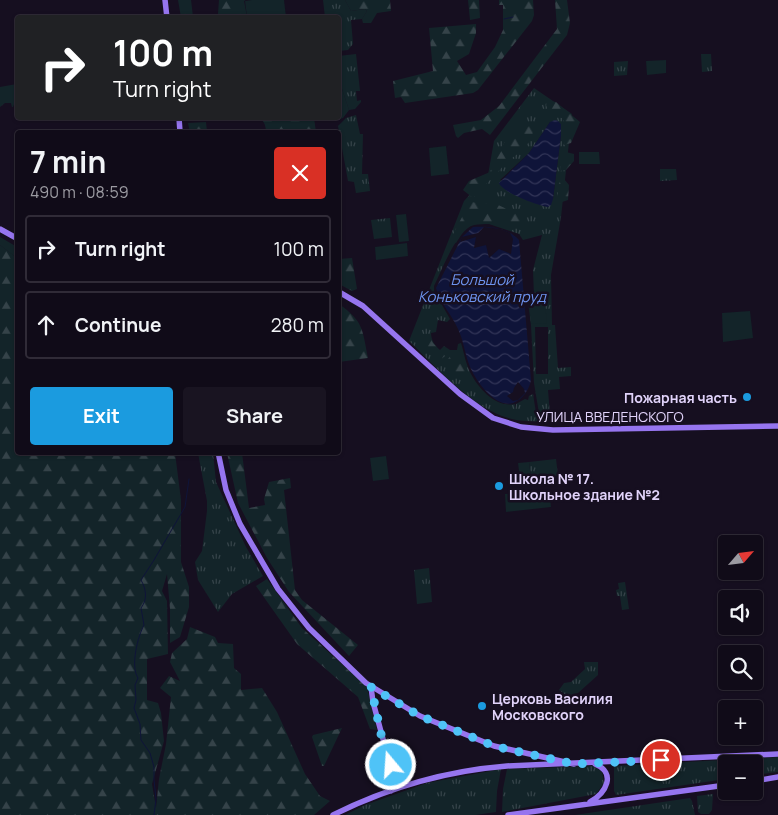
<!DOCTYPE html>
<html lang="en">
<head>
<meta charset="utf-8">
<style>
	body { margin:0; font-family:Manrope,sans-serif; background:#191421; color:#f1f3f6; height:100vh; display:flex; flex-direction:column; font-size:19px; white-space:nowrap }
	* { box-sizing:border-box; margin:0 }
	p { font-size:16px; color:#9c9ba2 }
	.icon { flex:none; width:28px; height:28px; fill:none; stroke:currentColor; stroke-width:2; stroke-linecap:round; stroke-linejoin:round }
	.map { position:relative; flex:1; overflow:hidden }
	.details { position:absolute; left:15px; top:130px; width:326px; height:325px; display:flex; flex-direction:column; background:#100b18; border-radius:5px; box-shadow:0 1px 4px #0004,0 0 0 1px #302b37 }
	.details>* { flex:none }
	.hud { position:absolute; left:15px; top:15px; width:326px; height:105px; border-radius:5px; box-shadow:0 1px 4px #0004,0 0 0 1px #302b37; background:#202124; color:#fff; overflow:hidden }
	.needle { width:32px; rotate:62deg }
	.buttons { position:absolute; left:718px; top:535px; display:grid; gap:10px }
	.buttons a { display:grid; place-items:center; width:45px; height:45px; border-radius:5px; background:#100b18; box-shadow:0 1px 4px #0004,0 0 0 1px #302b37; font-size:25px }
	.pin { position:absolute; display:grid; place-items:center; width:42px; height:42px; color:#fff; margin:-21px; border:2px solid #fff; border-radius:50%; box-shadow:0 1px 5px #0007 }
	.me { position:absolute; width:55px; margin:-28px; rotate:342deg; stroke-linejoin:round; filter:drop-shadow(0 0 4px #0008) }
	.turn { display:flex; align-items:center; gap:18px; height:105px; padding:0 15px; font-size:22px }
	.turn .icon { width:65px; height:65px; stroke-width:2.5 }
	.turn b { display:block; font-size:35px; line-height:42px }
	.round { display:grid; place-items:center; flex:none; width:52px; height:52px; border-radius:5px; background:#191421 }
	.overview { display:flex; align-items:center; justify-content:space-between; height:85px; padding:0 15px }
	h1 { font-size:30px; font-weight:700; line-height:38px }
	.cta { display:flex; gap:10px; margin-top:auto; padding:10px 15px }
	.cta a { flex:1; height:58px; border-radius:5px; background:#1b9bdf; color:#fff; font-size:20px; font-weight:700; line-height:58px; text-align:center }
	.cta a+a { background:#191421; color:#f1f3f6 }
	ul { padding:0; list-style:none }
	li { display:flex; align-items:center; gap:15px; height:68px; margin:0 10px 8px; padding:0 5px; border:2px solid #302b37; border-radius:5px }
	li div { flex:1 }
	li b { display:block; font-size:19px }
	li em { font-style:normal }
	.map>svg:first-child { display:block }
</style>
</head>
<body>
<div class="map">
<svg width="778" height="815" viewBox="0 0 778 815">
	<defs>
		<pattern id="grass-tufts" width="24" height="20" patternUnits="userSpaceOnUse" patternTransform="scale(1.25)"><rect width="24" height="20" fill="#132429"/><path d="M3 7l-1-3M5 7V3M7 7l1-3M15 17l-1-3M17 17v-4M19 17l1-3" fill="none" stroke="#354349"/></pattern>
		<pattern id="forest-firs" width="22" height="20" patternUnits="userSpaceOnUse" patternTransform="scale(1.25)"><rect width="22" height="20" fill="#132429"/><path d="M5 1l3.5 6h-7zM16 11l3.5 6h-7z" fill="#354349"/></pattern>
		<pattern id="water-waves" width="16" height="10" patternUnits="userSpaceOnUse" patternTransform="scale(1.25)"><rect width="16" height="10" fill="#0f1439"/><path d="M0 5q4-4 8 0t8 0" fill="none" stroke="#323557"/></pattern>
	</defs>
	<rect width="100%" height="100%" fill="#160f20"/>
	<path fill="url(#grass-tufts)" fill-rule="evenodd" d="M323,0h22l6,11 14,-2 2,2 -5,8 -11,1 2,24 -5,6 -9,1v-33l-14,-1z
		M356,54l4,37h-4l1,10 4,-1v2l-6,7 -6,1 -10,-30v-24z
		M701,54h10l1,17 -10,1z
		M628,61l-1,14 -13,1v-14z
		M17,84v12l-4,11h-1l-1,-4h-6l-5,4v-20z
		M534,88l38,26 -11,103 -10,58 1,50h3l3,43 13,-1v9l-12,1 1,12 -12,1 2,25c-3,2 -7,4 -11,6 -3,1 -7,0 -11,0 -46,0 -87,-50 -119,-80l55,-140 24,-26 6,-34zM550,122l11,13 -8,64 -53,-19 29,-27zM489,224l30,10 4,6 19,-5 -9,35 1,26 -6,6 3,23 3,58 5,30h-3l-3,-19 -4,2 -1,4 -3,-1 -9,5v6l-1,-6c-19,4 -36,-15 -44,-30 -5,-9 -7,-21 -10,-31l-3,1 -1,6h-7l-6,-4 -4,4c-5,-4 -9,-10 -9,-17l5,-1 2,-12 9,2 3,-3 -16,-28v-5c7,-14 23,-57 40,-61 5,-1 10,-1 15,-1zM535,327h13v47h-12z
		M356,115l4,19h3l-1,40h6l2,17 -14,2 -2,-11 -6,-1 -10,-55 8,-8z
		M660,169h16l1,11 -17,1z
		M390,218l2,19 -18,2 -3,-19z
		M0,237l17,10v11l-17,-13z
		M198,453h15l3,29 30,65 17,29 -31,18 -14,18 -20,-32 -3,-18 7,-11 5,-40v-10z
		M556,459l2,17 -27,2 -2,-16z
		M429,568l3,34 -15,2 -3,-34z
		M625,582l4,27 -7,1 -2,-14h-3l-1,-6 3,-1 -1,-6z
		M584,662h14v13l-20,18 -11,3 -8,-6 5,-7 7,-1 14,-13z
		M778,757v15l-24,3v-11h-28v15l-110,16 -2,-4v-25z
		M594,766l8,6 2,11 -8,11 -94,18 1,-23 4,-20z
		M501,769l-4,22 -1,21 -21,3h-130l20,-10 62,-22z
		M713,794l-1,16 -3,4h-8l-3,-2 -1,-16z
		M690,798l2,3 3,14h-120z"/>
	<path fill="url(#forest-firs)" d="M178,0h13l2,17h-12z
		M219,0h27l-2,1 3,16h-24l-5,-3z
		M345,0h45l1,11 -14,2 -6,10h-8l-1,-4 5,-8 -2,-2 -14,2z
		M468,0h11l1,18 -10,2z
		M499,0h34l1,15 -2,6 -54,69 -5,3 -68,10 -4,-6 -6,1 -2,-17 40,-10 -4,-43 47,-4v9l-7,21 -12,7 9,14 11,-3 18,-25 8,-17v-25h-4z
		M555,0h12l3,23 -3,12 -77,100 -8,-6 -18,4 -6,5 -2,-2 -3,-11 28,-5 18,-14 58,-77z
		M339,80l10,30 -6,8 -6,2 -1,-2h3z
		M548,101l8,1 24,20 -9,21 -7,2 1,-22 -3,-5 -11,-1 -5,-12z
		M237,118h77l2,14h-46l-4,-1c-1,-18 -15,-13 -29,-11z
		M524,121l10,5 -2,12 -10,13 -13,9 -36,38 -10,-8 6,-9 21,-9c7,-17 16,-31 23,-48z
		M206,122l1,10h-17l-2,-9z
		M566,152l8,2v7l-8,9 -6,1 2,-18z
		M564,179l5,6 -1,15 -6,2 -5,-2 2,-17z
		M470,202l26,2 30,14c-5,15 -16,7 -26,5 -8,-1 -21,-1 -29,1 -6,3 -11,13 -15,19l-6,-3z
		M0,245l17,13 1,194 157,1 6,47v62l8,25v20l-9,30 -10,6v-34l-3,-35 -5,17 5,10 1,53 -21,5v41l11,3 3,10 3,28 -12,43 4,24 3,-29 7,-35 5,-47 -11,-9 9,-12 11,5 -10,-19 2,-9 15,-14 3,-12 25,10 3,6 15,1 1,24 7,6v16l21,-2 15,24 28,62 15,22 10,5 -16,14h-314z
		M352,258l5,31 -5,2 -13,-7v-25z
		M339,304c25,18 23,25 29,54l-29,4z
		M428,334l5,9 12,13 -6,5 -20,-20z
		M461,351l7,23 -2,6 -13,-7 -8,-10 7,-9z
		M227,453h15l7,55 16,-3 -1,-6 5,-17 21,-4 1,10 -7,2 11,100 7,10 56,45 -9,11 -60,-64 -22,-34 -29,-55z
		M267,579l35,49 65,59 10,43 -7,-1 -12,-32 -61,-53 -41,-58z
		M342,728l-18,38h-2l-10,-29 1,-2z"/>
	<path fill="#132429" d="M252,0h32l2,17h-39l-2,-16z
		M666,60v13l-19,2 -1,-14z
		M446,146l3,28 -18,2 -2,-28z
		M579,152h20l1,12h-21z
		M406,214l3,27 -10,1 -3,-27z
		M407,243l1,13 -32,4 -1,-13z
		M537,297l8,7 2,19 -16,1 -2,-20z
		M750,311l3,27 -30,4 -1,-29z
		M386,456l3,23 -16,2 -3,-23z
		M529,462l2,16 -11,1 -2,-16z
		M549,490l2,17 -45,5 -1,-18z"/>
	<path fill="url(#water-waves)" d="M555,120l3,1 3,3v11l-8,64 -2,6 -3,2c-11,-2 -45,-14 -49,-24l30,-30 21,-31z
		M473,227c16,-1 35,1 46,13l12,140c-2,10 -8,19 -18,23 -18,5 -36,-21 -42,-34 -6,-13 -7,-28 -13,-40 -6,-14 -18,-26 -22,-41l26,-51z"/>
	<path fill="#160f20" d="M484,227l17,2 9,4 3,6 -2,15 -12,-5 -10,9 -3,-13 -12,3 2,-11 -16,5 2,-5 16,-4z
		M518,382l6,7 1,4 -7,7 -5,1 -6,-5 6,-4 1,-4z"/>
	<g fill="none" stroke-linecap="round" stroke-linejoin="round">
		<path stroke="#0f1439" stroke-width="1" d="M504,19l9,-2
			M154,815l2,-16 -2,-19v-13l-4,-14 -9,-13 -1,-16 -6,-16 2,-8 -1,-15 3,-7c-8,-12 0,-42 6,-53l-3,-17c7,-9 5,-19 0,-28l13,-20 31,-53 4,-28"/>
		<path stroke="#9675ef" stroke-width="5.5" d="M165,0l2,18
			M179,118l1,14
			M0,229l18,10
			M339,292l24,14 97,88 33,24 28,9 32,3 225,-4
			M218,452l8,38 14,34 38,65 31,39 57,55 54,33 74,30 80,18
			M371,687l2,15 20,74 -2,15
			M754,781l24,-4
			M590,802c16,-9 27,-29 5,-38
			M333,815c56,-28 111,-44 174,-49l271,-12
			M508,815l218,-30"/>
	</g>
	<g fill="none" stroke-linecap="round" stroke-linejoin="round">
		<path stroke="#4fc3f7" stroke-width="9" stroke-dasharray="0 16.2" d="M391,765l-10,-31 -10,-47 49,29 74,30 17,4 63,14 87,-4"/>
	</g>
	<g fill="#1b9bdf" stroke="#160f20" stroke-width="2">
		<circle cx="747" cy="397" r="5"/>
		<circle cx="499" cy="486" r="5"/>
		<circle cx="482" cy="706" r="5"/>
	</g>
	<g text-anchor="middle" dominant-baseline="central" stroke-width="5" stroke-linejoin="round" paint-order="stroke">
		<g font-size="14" font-weight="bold" fill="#e1d3fa" stroke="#160f20" text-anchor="start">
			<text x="737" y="397" text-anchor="end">Пожарная часть</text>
			<text x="509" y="478">Школа № 17.<tspan x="509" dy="16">Школьное здание №2</tspan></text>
			<text x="492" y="698">Церковь Василия<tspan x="492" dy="16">Московского</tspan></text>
		</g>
		<g font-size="14" fill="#e1d3fa" stroke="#160f20">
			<text x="610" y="416">УЛИЦА ВВЕДЕНСКОГО</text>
		</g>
		<g font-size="15" font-style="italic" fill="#6d93ee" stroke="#160f20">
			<text x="482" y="279">Большой<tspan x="482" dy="17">Коньковский пруд</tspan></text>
		</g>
	</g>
</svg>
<div class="buttons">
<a><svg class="needle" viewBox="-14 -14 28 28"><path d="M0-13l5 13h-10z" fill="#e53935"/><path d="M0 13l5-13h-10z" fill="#9c9ba2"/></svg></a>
<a><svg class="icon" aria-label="sound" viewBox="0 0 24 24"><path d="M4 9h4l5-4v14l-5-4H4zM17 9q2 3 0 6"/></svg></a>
<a><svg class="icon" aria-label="search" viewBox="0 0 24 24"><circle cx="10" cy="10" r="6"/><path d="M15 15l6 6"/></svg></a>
<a>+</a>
<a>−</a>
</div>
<div class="pin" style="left:661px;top:760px;background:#d93025"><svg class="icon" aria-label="arrive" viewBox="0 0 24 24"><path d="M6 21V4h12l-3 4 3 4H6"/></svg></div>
<svg class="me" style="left:391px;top:765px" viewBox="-20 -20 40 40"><circle r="17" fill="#4fc3f7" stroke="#fff" stroke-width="3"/><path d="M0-11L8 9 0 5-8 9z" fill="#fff"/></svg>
<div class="hud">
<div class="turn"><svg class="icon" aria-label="right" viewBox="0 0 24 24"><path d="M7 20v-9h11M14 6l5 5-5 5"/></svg><div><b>100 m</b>Turn right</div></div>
</div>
<section class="details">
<div class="overview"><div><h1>7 min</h1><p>490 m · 08:59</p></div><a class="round" style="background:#d93025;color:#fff"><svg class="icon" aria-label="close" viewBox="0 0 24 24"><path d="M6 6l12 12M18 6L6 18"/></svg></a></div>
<ul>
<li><svg class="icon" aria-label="right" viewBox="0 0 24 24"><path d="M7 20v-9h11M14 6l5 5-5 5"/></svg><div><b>Turn right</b></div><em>100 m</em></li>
<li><svg class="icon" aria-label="ahead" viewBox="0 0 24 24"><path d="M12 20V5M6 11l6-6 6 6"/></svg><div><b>Continue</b></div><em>280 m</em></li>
</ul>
<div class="cta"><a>Exit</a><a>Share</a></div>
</section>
</div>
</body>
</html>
